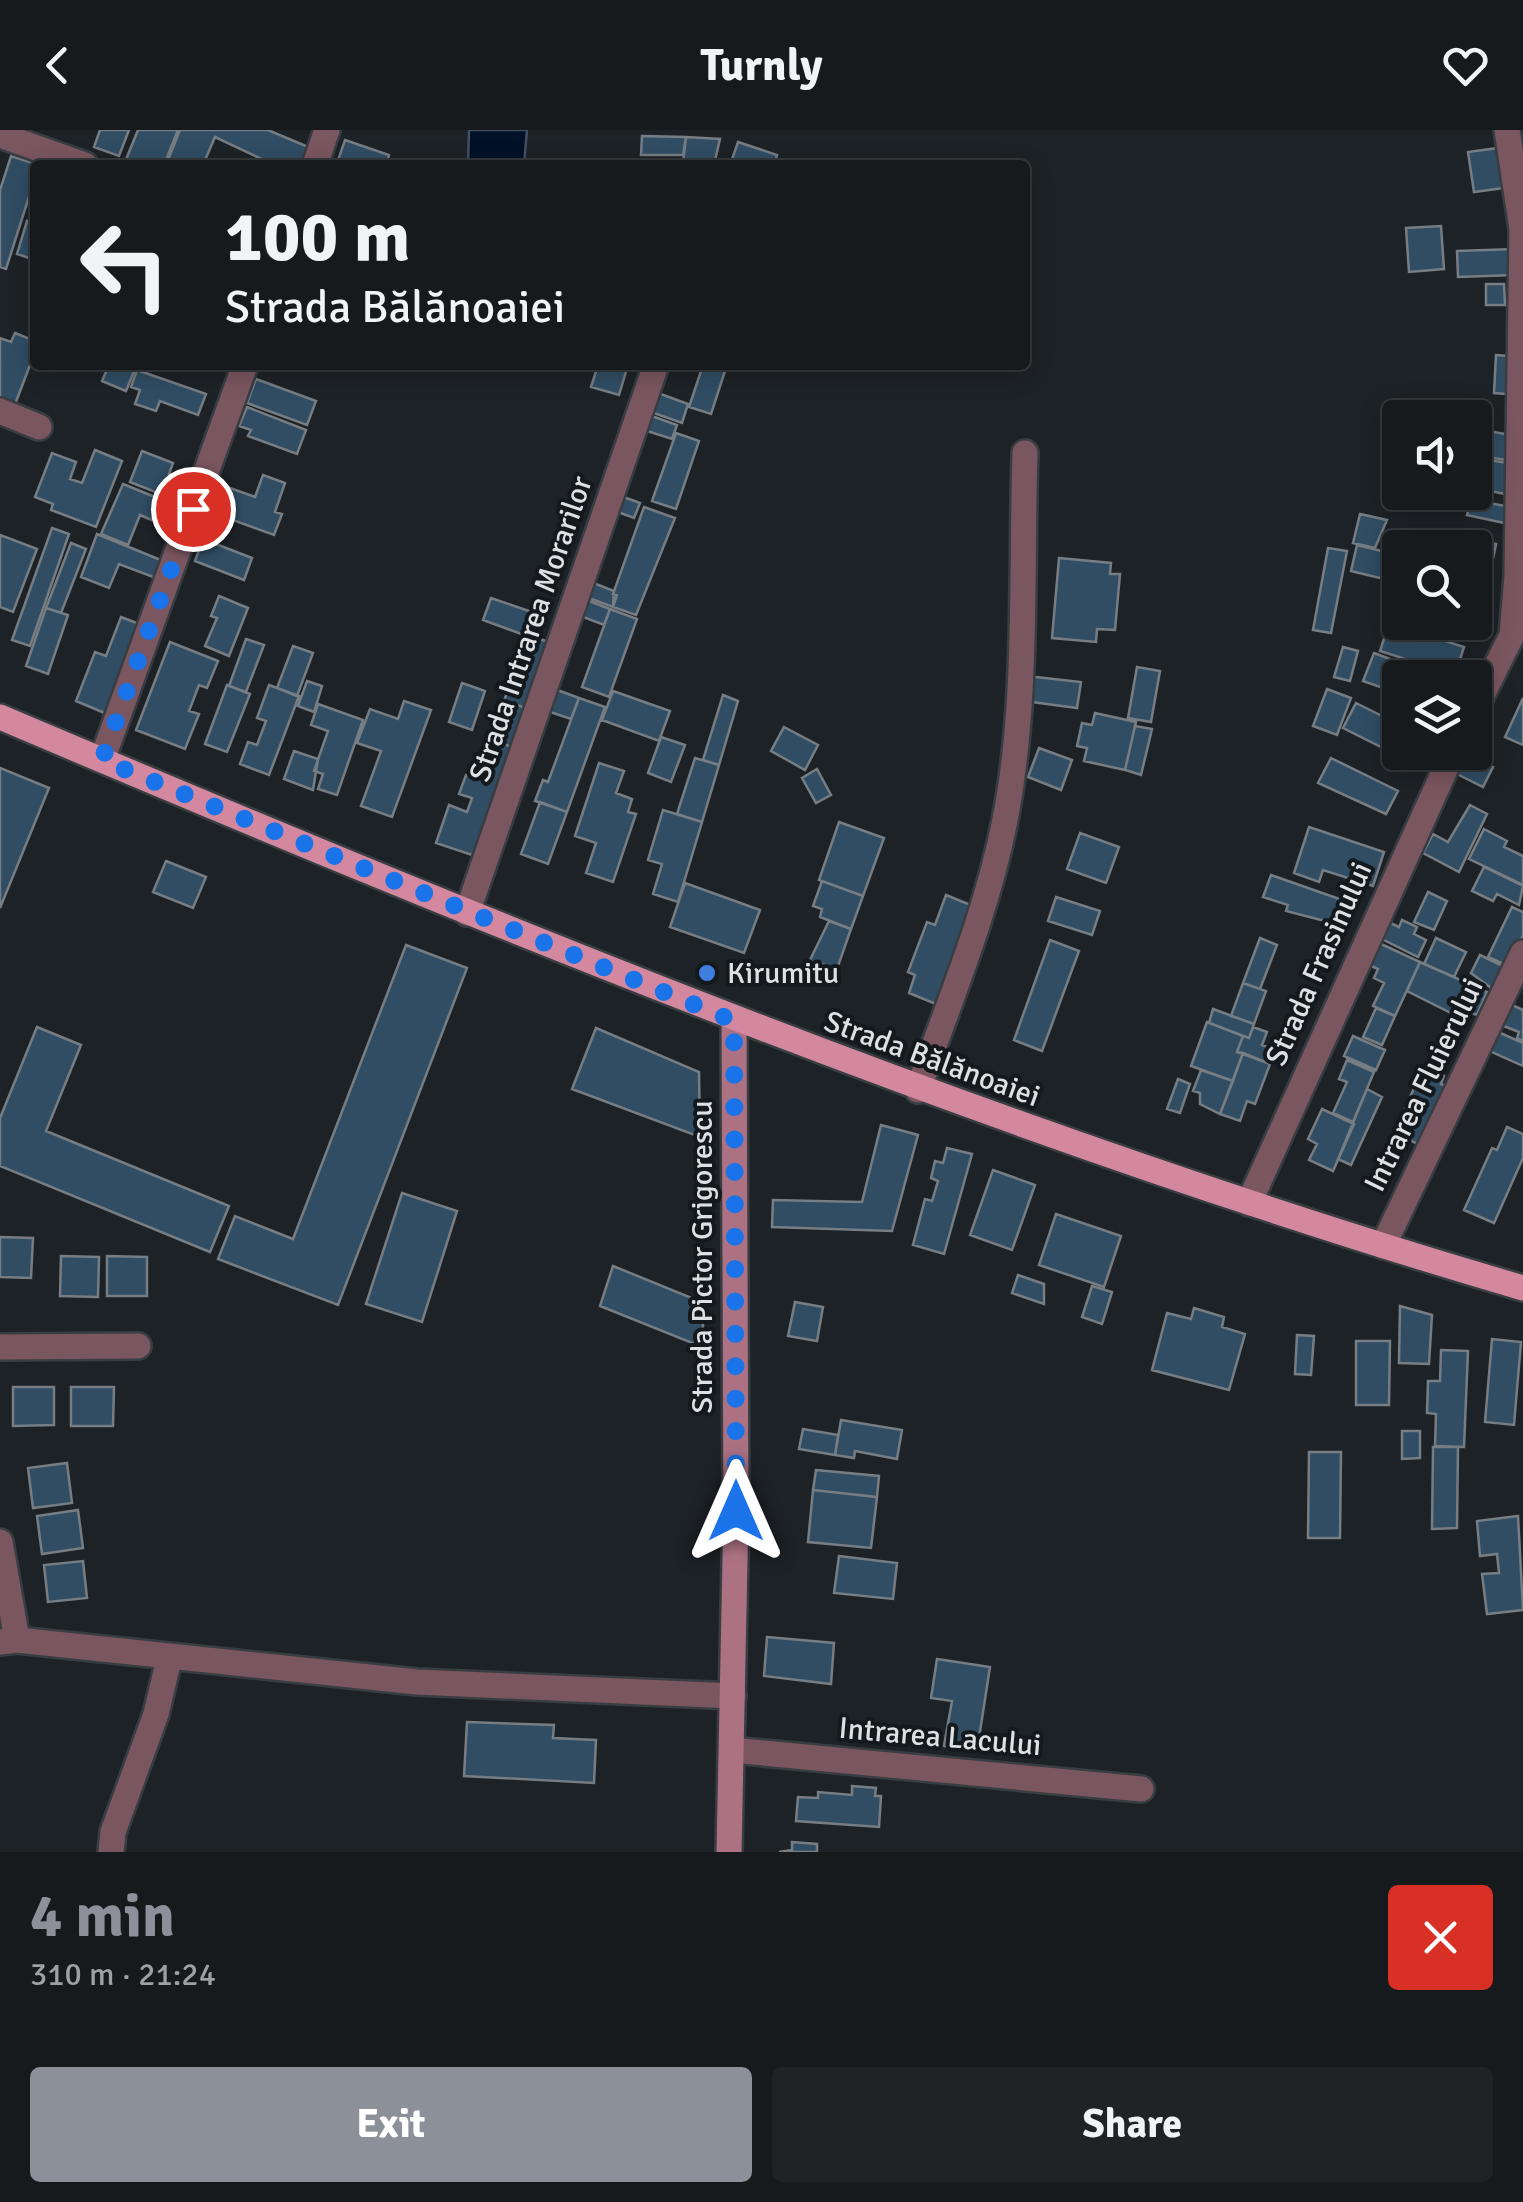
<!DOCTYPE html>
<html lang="en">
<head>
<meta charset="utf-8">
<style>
	body { margin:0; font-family:Signika,sans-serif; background:#1f2326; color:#f1f3f6; height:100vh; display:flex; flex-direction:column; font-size:38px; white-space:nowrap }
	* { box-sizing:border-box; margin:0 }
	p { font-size:32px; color:#9ea1a4 }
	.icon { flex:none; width:55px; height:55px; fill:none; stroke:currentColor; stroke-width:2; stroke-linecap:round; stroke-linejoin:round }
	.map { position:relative; height:1722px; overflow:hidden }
	.sheet { display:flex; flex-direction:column; background:#161a1d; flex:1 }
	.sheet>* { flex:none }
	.top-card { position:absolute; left:30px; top:30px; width:1000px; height:210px; border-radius:10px; box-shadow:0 5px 25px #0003,0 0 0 2px #35383b; background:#161a1d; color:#f1f3f6; overflow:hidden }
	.fabs { position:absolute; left:1382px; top:270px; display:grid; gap:20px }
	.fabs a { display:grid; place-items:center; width:110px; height:110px; border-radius:10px; background:#161a1d; box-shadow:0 5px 25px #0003,0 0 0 2px #35383b; font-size:50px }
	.pin { position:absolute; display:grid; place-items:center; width:85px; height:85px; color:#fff; margin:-42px; border:5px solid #fff; border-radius:50%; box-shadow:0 2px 10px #0007 }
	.me { position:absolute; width:110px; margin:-55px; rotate:0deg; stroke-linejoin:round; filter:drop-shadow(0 0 8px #0008) }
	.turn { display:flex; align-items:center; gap:35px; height:210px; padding:0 30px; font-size:45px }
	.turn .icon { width:130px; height:130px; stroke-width:2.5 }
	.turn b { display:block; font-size:70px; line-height:85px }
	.round { display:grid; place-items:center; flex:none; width:105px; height:105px; border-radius:10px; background:#1f2326 }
	.summary { display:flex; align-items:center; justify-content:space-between; height:170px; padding:0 30px }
	h1 { font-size:60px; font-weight:800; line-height:75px; color:#8c9099 }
	.cta { display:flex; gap:20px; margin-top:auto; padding:20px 30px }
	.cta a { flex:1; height:115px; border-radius:10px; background:#8c9099; color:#fff; font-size:40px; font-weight:800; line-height:115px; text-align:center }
	.cta a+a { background:#1f2326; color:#f1f3f6 }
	header { display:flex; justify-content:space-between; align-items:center; height:130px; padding:0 30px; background:#161a1d; font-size:45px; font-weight:800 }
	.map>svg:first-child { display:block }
</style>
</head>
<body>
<header><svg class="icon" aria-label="back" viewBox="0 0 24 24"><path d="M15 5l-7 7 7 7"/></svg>Turnly<svg class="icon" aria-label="heart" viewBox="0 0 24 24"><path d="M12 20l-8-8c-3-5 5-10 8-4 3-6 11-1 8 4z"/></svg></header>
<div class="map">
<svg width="1523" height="1722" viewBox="0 0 1523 1722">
	<rect width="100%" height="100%" fill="#1d2227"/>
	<path fill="#011127" stroke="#434f60" stroke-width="2.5" d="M469,0h58l-3,35h-56z"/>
	<path fill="#304d64" stroke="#767d83" stroke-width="2.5" d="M100,0h29l-10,26 -25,-9z
		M138,0h40l-14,35 -39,-3z
		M180,0h88l45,19 -6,16h-33l-59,-28 -12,28h-37z
		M642,6l44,1 -3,18h-42z
		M686,7l34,2 -6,26 -31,-2z
		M345,10l44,15 -3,10 -49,-2z
		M738,12l39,13 -3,10 -43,-3z
		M1498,18l6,40 -30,4 -6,-40z
		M11,26l28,9h-4v13l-29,91 -6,-2v-77z
		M27,91l8,3v36l-18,-6z
		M1441,96l3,43 -35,3 -3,-44z
		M1514,119v26l-56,2 -1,-26z
		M1486,154h18l1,21h-19z
		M15,203l20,8v11l-21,55 -14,-6v-63l11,4z
		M1496,225l12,1 -2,38 -12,-1z
		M109,235l25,6 -8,20 -24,-10z
		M598,235h30l-9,30 -28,-8z
		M703,235h24l-16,49 -22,-7z
		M137,240l69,24 -8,21 -38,-14 -4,10 -21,-7 5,-14 -9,-3z
		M256,249l60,22 -9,24 -60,-22z
		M658,263l30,11 -6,19 -31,-11z
		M247,277l59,23 -9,24 -49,-18 3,-6 -12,-4z
		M649,285l28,10 -5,14 -28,-9z
		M1475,299l31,5v26l-31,-5z
		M676,303l23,8 -23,68 -24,-8z
		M95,320l27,11 -26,66 -45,-17 2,-6 -18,-7 17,-44 24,9 -6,17 12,4z
		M142,321l31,12 -4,11 22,9 -8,20 -53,-21z
		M1475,328l33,5 -3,31 -30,-6z
		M263,345l22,8 -10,29 7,2 -8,21 -66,-24 11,-27 36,13z
		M123,354l59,24 -9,21 -33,-14 -12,30 -27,-11z
		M621,366l19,7 -6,15 -19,-7z
		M1471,370l35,6 -2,17 -37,-8z
		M644,377l31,11 -39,97 -23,-8 4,-12 -4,-1z
		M1360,384l27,6 -12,28 -22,-5z
		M52,398l17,6 -39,112 -18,-6z
		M97,404l71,29 -7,17 -42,-16 -10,24 -28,-11z
		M0,405l37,14 -24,63 -13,-5z
		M1446,406l50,8 -4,20 -17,-3v-13h-31z
		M203,409l49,19 -8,22 -49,-19z
		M71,413l15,6 -25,64 -15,-5z
		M1357,415l33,8 -6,26 -33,-8z
		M1328,418l19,3 -16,82 -18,-3z
		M1059,428l52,5 -1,11h10l-5,56 -18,-1 -1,13 -44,-4z
		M1475,442l14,3 -4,20 -10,-2z
		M591,452l23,9 -1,16 -27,-10z
		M219,466l29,12 -19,48 -24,-10 12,-28 -6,-2z
		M491,468l41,14 -8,23 -41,-15z
		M584,469l26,10 -6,16 -26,-10z
		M1475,477l14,8 -6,19 -40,-12h32z
		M46,478l22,7 -20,59 -22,-8z
		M610,479l27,10 -28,78 -27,-10z
		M1392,484l8,3v5l36,7 -3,8 31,10 -9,28 -75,-24z
		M121,487l21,8 -35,89 -31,-13 19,-49 11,4z
		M527,504l24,9 -22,66 -25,-8z
		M246,509l18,6 -18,47 -17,-6z
		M170,512l48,19 -11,27 -8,-3 -10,26 10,3 -14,35 -49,-19z
		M293,516l20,7 -16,43 -20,-8z
		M1343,517l15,4 -8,30 -16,-4z
		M1374,523l67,25h-41v16l-37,-13z
		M1137,537l23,4 -9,51 -23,-4z
		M1027,546l54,6 -4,26 -53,-7z
		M307,551l15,5 -8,26 -16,-6z
		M462,553l23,8 -13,39 -23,-8z
		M227,555l23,9 -23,58 -22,-8z
		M269,555l30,11 -30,79 -29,-11 8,-22 9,3 9,-24 -9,-3z
		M552,558l27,10 -8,21 -27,-9z
		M1327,559l24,9 -14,37 -24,-9z
		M613,561l57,20 -11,30 -57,-21z
		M723,565l15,6 -19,64 -16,-5z
		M579,568l26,9 -38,105 -32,-11 8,-21 5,2z
		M1523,568v47l-18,-8z
		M404,571l27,9 -39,107 -31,-11 20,-55 -24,-8 13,-34 28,10z
		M504,571l25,8 -13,39 -25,-8z
		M1356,573l44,22v27h25l-4,10 -14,-7 -2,4 -62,-31z
		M318,574l45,16 -26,75 -19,-6 5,-15 -9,-3 14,-40 -17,-6z
		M1095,583l41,9 -11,48 -41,-9 3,-13 -10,-2 5,-23 10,2z
		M1135,596l17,3 -11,46 -16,-5z
		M784,597l34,18 -13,25 -34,-19z
		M661,607l24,8 -14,37 -23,-9z
		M491,610l25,8 -38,109 -42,-14 13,-38 18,7 5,-14 -13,-4 7,-19 12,4z
		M1039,618l33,12 -11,30 -33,-13z
		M294,621l24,8 -5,31 -29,-11z
		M1467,624l26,13 -10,20 -26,-13z
		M695,628l24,7 -17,57 -25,-8z
		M1331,628l67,33 -12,23 -68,-31z
		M599,633l25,8 -8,22 16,6 -4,13 8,2 -23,68 -27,-9 10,-30 -21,-7z
		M0,638l49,20 -49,120z
		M817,639l14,26 -15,8 -14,-25z
		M540,672l27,10 -19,52 -27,-10z
		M1470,675l17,9 -28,58 -36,-19 10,-19 15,8z
		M663,680l39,12 -24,80 -25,-8 9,-30 -14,-4z
		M839,692l45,16 -21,58 -44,-16z
		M1309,697l75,25 -11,34 -50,-16 -4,12 -25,-9z
		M1484,699l23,12 -3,6 19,9v29l-54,-26z
		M1080,703l39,14 -13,36 -39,-14z
		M166,731l40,16 -13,31 -40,-16z
		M1484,737l39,19 -4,19 -22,-11 -4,7 -21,-10z
		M1271,745l80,28 -7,23 -58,-15 2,-6 -25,-8z
		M822,751l41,15 -12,33 -31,-12 2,-8 -9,-3z
		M685,753l75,27 -16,43 -74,-26z
		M1428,762l19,9 -13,29 -20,-8z
		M946,765l27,11 -37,98 -27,-11 6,-18 -7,-3 19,-50 8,3z
		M1056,767l44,14 -8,24 -44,-14z
		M1512,777l11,5v23l-15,31 -20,-9z
		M1402,790l15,7 -3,7 12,6 -8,17 -40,-20 8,-16 13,6z
		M829,791l22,8 -14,40 -27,-9z
		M1260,808l17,7 -17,44 -17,-6z
		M1436,808l30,14 -12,25 -30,-13z
		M1050,810l29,11 -37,100 -28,-11z
		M1379,813l41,19 -25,54 -22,-10 11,-23 -10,-5 4,-9 -9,-4z
		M406,815l61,23 -129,337 -120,-46 17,-43 58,23z
		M1480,825l29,14 -11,24 -27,-20z
		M1420,832l67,30 -10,23 -16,-7 -4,8 -50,-25z
		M1243,853l23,8 -12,33 -23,-8z
		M1510,874l13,6v31l-6,-3 2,-6 -18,-7z
		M1376,878l19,8 -13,29 -19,-8z
		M1213,879l41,15 -5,14 -40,-15z
		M1207,892l36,14 -6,16 6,1 -10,28 -42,-15z
		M37,897l44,18 -35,86 183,75 -19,46 -210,-86v-48z
		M1253,897l14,5 -5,13 14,5 -6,14 -33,-12 6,-16 6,2z
		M596,898l103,44 1,65 -128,-48z
		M1496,901l27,12v23l-36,-16z
		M1353,906l32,14 -9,20 -32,-14z
		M1243,923l27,11 -15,40 -8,-3 -7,20 -20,-7z
		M1347,930l27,12 -21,50 -20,-9 14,-31 -8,-3z
		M1423,937l21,9 -3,8 9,4 -26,59 -23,-11 11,-24 -7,-3z
		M1201,940l32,11 -13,33 -20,-10v-11l-7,-2z
		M1178,949l12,5 -10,29 -13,-4z
		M1367,959l15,8 -31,68 -13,-6z
		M1322,979l32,15 -21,47 -24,-11 8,-16 -9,-5z
		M881,995l37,10 -26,96 -120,-4 1,-27 89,2z
		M1507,997l16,7v24l-29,65 -30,-13 28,-62 5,2z
		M947,1018l25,6 -28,100 -31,-9 12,-46 7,2 6,-20 -7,-3 4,-17 8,2z
		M993,1040l42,15 -23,65 -42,-15z
		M402,1063l55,18 -35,111 -56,-18z
		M1056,1084l65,22 -17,51 -65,-22z
		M0,1107l33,1 -2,40 -31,-1z
		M61,1126l38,1 -1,40 -38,-1z
		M107,1126l40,1v39h-40z
		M613,1136l91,37 -2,44 -102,-41z
		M1018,1145l26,9v20l-32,-11z
		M1092,1156l20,6 -10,32 -20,-7z
		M795,1172l28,5 -6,34 -29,-5z
		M1400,1176l32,9 -3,49 -30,-1z
		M1194,1178l30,9 -2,10 23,7 -16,56 -77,-20 15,-57 24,6z
		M1297,1205l17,1 -3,39 -16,-1z
		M1492,1209l29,3 -7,83 -29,-3z
		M1356,1211h34l-1,64h-33z
		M1441,1220l27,1 -4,96 -29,-1 1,-32 -9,-1 1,-32h12z
		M13,1257h41v38l-41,1z
		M71,1257h43l-1,39h-42z
		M841,1290l61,10 -5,29 -42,-8 -1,7 -19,-3z
		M803,1299l35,6 -3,20 -36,-6z
		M1402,1301h18v27l-18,1z
		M1433,1317h25l-1,81 -25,1z
		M1309,1322h32l-1,86h-32z
		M67,1333l5,40 -39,5 -5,-40z
		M816,1340l63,6 -2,21 -64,-7z
		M813,1360l64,7 -6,51 -63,-6z
		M78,1380l5,38 -41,6 -5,-38z
		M1518,1386l5,94 -36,4 -5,-40 17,-1 -2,-19 -17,2 -3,-35z
		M839,1426l58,7 -4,36 -59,-6z
		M83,1431l4,37 -39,4 -4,-37z
		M767,1507l67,6 -3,41 -67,-8z
		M937,1529l53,8 -13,84 -33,-5 8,-45 -21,-3z
		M467,1592l87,3 -1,13 43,2 -2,43 -130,-7z
		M852,1656l24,2 -1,8h6l-2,31 -83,-6 2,-24 20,1v-6l34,3z
		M792,1712l25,2v8h-38l13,-2z"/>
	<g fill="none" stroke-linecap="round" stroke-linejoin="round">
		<g stroke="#383d41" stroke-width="30">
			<path id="street" d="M0,5l85,30
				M315,35l12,-35
				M0,281l39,16
				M1475,579l37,-74 5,-59 5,-347 -15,-99
				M102,630l143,-395
				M467,783l189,-548
				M918,960c31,-88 69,-177 87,-270 23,-118 16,-247 20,-367
				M1249,1073l204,-451
				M1383,1116l140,-293
				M0,1217l138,-1
				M0,1412l17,98
				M0,1512l17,-2 400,42 316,14
				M732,1620l409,39
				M111,1722l2,-20 43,-118 13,-55"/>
		</g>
		<g stroke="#383d41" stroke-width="30">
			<path id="secondary" d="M729,1722l7,-341 -2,-490"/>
		</g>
		<g stroke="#383d41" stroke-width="30">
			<path id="primary" d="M0,587c500,212 1001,418 1523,571"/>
		</g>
		<use href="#street" stroke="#7a5660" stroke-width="25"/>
		<use href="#secondary" stroke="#ac7283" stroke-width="25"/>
		<use href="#primary" stroke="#d3889f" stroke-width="25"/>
	</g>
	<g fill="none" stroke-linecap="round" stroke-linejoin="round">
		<path stroke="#1a73e8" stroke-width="18" stroke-dasharray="0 32.4" d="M193,379l-91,251 632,261 2,490"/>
	</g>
	<circle fill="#3f7fe0" stroke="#14191e" stroke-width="4" cx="707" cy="843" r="10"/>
	<g text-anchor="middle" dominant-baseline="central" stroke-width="8" stroke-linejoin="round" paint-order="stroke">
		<g font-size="30" fill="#dde1e4" stroke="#14191e">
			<text transform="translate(531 499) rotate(-71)">Strada Intrarea Morarilor</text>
			<text transform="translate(1319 834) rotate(-66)">Strada Frasinului</text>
			<text transform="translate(932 929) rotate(20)">Strada Bălănoaiei</text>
			<text transform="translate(1424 955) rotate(-64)">Intrarea Fluierului</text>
			<text transform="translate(702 1127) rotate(-90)">Strada Pictor Grigorescu</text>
			<text transform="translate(940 1607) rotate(5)">Intrarea Lacului</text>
		</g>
		<g font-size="30" fill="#dde1e4" stroke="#14191e" text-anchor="start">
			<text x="727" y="843">Kirumitu</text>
		</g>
	</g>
</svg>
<div class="fabs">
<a><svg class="icon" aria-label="sound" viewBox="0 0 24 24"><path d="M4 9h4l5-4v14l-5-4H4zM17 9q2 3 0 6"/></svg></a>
<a><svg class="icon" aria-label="search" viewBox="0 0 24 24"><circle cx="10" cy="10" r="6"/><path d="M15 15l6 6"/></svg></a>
<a><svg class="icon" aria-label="layers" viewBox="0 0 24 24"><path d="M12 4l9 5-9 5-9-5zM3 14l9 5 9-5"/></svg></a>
</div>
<div class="pin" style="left:193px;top:379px;background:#d93025"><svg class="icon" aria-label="arrive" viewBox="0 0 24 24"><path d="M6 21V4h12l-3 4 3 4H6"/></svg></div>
<svg class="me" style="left:736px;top:1381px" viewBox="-20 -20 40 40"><path d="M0-17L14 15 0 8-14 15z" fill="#1a73e8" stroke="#fff" stroke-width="4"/></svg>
<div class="top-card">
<div class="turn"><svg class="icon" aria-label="left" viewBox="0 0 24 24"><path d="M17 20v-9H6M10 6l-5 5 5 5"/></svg><div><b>100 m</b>Strada Bălănoaiei</div></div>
</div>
</div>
<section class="sheet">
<div class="summary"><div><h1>4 min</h1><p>310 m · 21:24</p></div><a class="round" style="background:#d93025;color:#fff"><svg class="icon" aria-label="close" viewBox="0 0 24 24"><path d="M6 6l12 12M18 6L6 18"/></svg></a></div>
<div class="cta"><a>Exit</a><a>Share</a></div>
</section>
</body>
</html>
